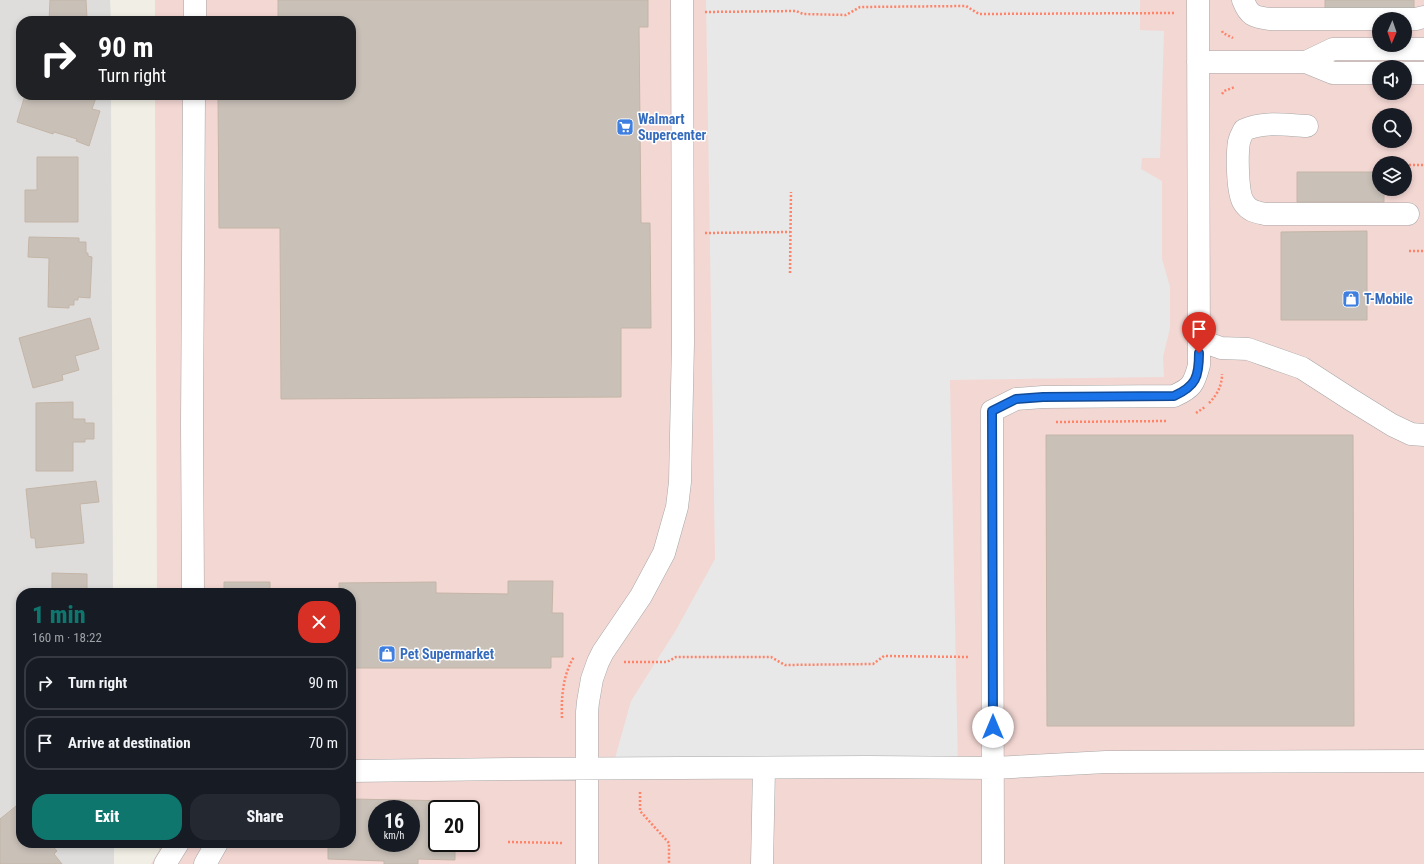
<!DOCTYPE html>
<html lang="en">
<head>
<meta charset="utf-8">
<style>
	body { margin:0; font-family:"Roboto Condensed",sans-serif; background:#242831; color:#f1f3f6; height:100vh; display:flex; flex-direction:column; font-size:15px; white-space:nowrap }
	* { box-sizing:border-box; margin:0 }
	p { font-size:13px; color:#9ea1a6 }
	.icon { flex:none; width:22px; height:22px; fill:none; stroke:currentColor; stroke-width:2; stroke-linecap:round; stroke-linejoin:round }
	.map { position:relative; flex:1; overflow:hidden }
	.drawer { position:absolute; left:16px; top:588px; width:340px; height:260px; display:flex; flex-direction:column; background:#171b24; border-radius:16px; box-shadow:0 2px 6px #0003 }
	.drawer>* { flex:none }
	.guide { position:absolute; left:16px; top:16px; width:340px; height:84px; border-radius:16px; box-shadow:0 2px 6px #0003; background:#202124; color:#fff; overflow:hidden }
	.needle { width:26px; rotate:182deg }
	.controls { position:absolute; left:1372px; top:12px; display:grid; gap:8px }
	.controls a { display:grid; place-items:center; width:40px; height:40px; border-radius:50%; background:#171b24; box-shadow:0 2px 6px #0003; font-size:20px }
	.speed { position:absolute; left:368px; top:800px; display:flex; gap:8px; font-size:20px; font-weight:700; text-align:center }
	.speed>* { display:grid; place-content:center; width:52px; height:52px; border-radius:50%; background:#171b24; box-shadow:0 2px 6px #0003; line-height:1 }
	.speed small { font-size:10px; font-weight:400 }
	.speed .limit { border:2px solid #111; border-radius:6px; background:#fff; color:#111 }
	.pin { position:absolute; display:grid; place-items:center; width:34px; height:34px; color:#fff; margin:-41px -17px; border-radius:50% 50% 50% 0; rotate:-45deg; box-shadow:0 0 4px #0007 }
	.pin .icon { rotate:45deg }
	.me { position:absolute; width:44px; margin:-22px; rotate:0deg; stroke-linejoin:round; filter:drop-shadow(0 0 3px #0008) }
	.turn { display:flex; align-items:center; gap:14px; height:84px; padding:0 16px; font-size:18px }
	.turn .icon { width:52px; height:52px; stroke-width:2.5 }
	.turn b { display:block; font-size:28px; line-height:34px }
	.round { display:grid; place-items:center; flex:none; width:42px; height:42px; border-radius:16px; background:#242831 }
	.summary { display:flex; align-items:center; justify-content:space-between; height:68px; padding:0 16px }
	h1 { font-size:24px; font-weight:800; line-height:30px; color:#0f766e }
	.cta { display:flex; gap:8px; margin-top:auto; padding:8px 16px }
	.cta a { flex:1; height:46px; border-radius:16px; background:#0f766e; color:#fff; font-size:16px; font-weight:800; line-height:46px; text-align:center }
	.cta a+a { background:#242831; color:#f1f3f6 }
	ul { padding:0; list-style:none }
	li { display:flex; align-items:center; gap:12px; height:54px; margin:0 8px 6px; padding:0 8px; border:2px solid #363941; border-radius:16px }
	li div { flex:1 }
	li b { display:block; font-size:15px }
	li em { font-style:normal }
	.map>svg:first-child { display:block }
</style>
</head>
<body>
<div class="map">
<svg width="1424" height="864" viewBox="0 0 1424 864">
	<rect width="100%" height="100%" fill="#f1eee5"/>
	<path fill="#dedddc" d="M0,0h110l1,21h-90v74h90l2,498h-92v250h93v21h-114z"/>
	<path fill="#f3d7d3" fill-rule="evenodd" d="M155,0h1269v864h-1273l8,-13v-8h192v-250h-194l-2,-498h196v-74h-196zM1379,19h26v26h-26zM1379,67h26v26h-26zM1379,115h26v26h-26zM1379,163h26v26h-26zM377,809h34v34h-34zM437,809h34v34h-34z"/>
	<path fill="#e8e8e8" d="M706,0h434v30l24,1 -4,127h-18l-1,11 21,12v78l8,28v41l-7,29 1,20 -214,3 8,388 -346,1 19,-68 45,-71 39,-71z"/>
	<path fill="#c9c1b8" stroke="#c4b5a6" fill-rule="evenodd" d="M50,0h36l1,18 15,1v2h-53z
		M278,0h370v27h-9l2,196h9l1,105h-30v69l-340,2 -1,-171h-61l-1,-133h133v-74h-73z
		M1325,0h89v11h-89z
		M25,95h72l-5,14 8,2 -11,35 -13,-5 1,-2 -23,-7 -1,2 -36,-12z
		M37,157h41v65h-53v-32h12z
		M1297,172h82v17h5v13h-87z
		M1367,231v89h-86v-88z
		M29,237l50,1v4h7v11h2v3l4,1 -2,41 -12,-1v3h-4v5h-5v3l-21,-1 1,-49 -21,-1z
		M90,318l9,31 -24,7 4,14 -17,5 1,5 -30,8 -14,-50z
		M73,402v17h12v4h9v16h-9v3h-12v29h-37v-68z
		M1046,435h307l1,291h-307z
		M96,481l3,21 -19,2 4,39 -48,5 -1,-10h-4l-5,-49z
		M52,573l35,1v15l14,1v3h-49z
		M508,581h45l-1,32h11v44h-12v11h-200v-75h-127v-11h46v10h69v-9l97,-1v11l72,1z
		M351,799l104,2v8h-18v34h29v6h-11v11l-37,-1v5h-34v-3l-56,-2v-16h23zM377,809h34v34h-34z
		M21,802v41h29l7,8 -3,3 8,10h-62v-45z"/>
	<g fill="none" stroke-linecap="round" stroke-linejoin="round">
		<g stroke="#a7a7a7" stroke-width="23">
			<path id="minor" d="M1243,0c6,16 11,17 27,19h146l8,-2
				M195,21v-21
				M1198,62h108l27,11h46
				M1306,62l27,-13h91
				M1405,73h19
				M1307,126c-22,-1 -43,-5 -63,4 -2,4 -4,7 -5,12 -2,12 -2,52 5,61 5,8 12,9 21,11h143
				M1199,340l22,8 27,1 54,19 48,31 42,26 19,9 13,1
				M193,593l-1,-169 2,-329
				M351,771l160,-2 358,-2 124,1 113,-6 318,-1
				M165,864l13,-21
				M205,864l12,-21
				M587,864v-152l1,-10 4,-23 6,-17 5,-10 38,-56 23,-43 13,-46 3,-25 3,-139 -1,-343
				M762,864l2,-95
				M993,864l-1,-453 24,-12 27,-2 131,-1c18,-8 20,-12 25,-31l-1,-365"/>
		</g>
		<path stroke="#ff8368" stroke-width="2.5" stroke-dasharray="2 2" stroke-linecap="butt" d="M705,12l91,-1 7,3 43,1 14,-8 106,-1 13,8 196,-1
			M1222,31l1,2 10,5
			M1222,94l2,-3 11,-4
			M1409,165h15
			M705,233l85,-1
			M1409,251h15
			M790,273l1,-81
			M1209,403c8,-8 13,-17 13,-29
			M1196,413l9,-6
			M1056,422l111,-1
			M624,662h43l9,-5h95l14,8 88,-1 11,-8 85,1
			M562,718c-1,-20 1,-44 12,-61
			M640,792v19l29,32v21
			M508,842l55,1"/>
		<use href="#minor" stroke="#fff" stroke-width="22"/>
	</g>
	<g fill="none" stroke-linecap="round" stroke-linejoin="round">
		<g stroke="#114b97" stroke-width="10">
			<path id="route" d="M993,727l-1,-316 24,-12 27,-2 131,-1c22,-10 25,-19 25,-43"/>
		</g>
		<use href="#route" stroke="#1a73e8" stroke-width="7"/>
	</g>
	<defs>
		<g id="supermarket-square" transform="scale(0.9)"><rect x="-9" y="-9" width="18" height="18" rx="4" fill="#3f7fe0" stroke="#fff"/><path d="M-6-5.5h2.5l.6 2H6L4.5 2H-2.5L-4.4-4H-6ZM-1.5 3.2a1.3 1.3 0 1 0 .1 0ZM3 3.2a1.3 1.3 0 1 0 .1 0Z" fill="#fff"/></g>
		<g id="shop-square" transform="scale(0.9)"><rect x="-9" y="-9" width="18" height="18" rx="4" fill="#3f7fe0" stroke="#fff"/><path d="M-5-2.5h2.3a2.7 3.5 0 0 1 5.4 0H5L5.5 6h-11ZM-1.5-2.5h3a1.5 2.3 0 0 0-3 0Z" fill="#fff"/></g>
	</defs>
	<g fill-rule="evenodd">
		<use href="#supermarket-square" x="625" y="127"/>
		<use href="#shop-square" x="1351" y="299"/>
		<use href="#shop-square" x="387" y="654"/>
	</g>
	<g text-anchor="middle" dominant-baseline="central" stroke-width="3" stroke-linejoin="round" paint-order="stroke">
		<g font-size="14" font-weight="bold" fill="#366cbe" stroke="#fff" text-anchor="start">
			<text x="638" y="119">Walmart<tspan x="638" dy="16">Supercenter</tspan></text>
			<text x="1364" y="299">T-Mobile</text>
			<text x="400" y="654">Pet Supermarket</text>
		</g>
	</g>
</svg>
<div class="controls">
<a><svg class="needle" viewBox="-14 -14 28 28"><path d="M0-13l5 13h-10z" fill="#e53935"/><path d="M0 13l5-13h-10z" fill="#9ea1a6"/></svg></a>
<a><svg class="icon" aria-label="sound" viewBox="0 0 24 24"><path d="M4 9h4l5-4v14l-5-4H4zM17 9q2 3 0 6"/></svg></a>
<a><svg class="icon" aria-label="search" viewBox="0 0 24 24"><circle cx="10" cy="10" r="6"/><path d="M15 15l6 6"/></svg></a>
<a><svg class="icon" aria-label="layers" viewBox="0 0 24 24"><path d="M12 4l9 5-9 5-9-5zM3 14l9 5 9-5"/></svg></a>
</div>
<div class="speed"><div>16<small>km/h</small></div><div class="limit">20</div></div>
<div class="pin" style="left:1199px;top:353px;background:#d93025"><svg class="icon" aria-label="arrive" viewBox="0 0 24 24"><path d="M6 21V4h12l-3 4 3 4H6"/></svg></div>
<svg class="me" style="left:993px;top:727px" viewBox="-20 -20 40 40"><circle r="19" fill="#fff"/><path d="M0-13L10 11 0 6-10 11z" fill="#1a73e8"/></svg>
<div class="guide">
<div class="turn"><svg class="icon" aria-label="right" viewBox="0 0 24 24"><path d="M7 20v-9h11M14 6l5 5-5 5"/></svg><div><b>90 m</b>Turn right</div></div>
</div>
<section class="drawer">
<div class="summary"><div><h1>1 min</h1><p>160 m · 18:22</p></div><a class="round" style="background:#d93025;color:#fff"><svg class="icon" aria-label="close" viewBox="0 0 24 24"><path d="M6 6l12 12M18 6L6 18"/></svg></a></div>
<ul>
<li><svg class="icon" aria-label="right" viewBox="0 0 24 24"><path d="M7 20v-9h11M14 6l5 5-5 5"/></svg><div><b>Turn right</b></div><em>90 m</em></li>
<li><svg class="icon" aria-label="arrive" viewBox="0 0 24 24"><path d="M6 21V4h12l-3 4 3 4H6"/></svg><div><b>Arrive at destination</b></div><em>70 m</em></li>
</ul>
<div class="cta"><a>Exit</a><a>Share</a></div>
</section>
</div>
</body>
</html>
